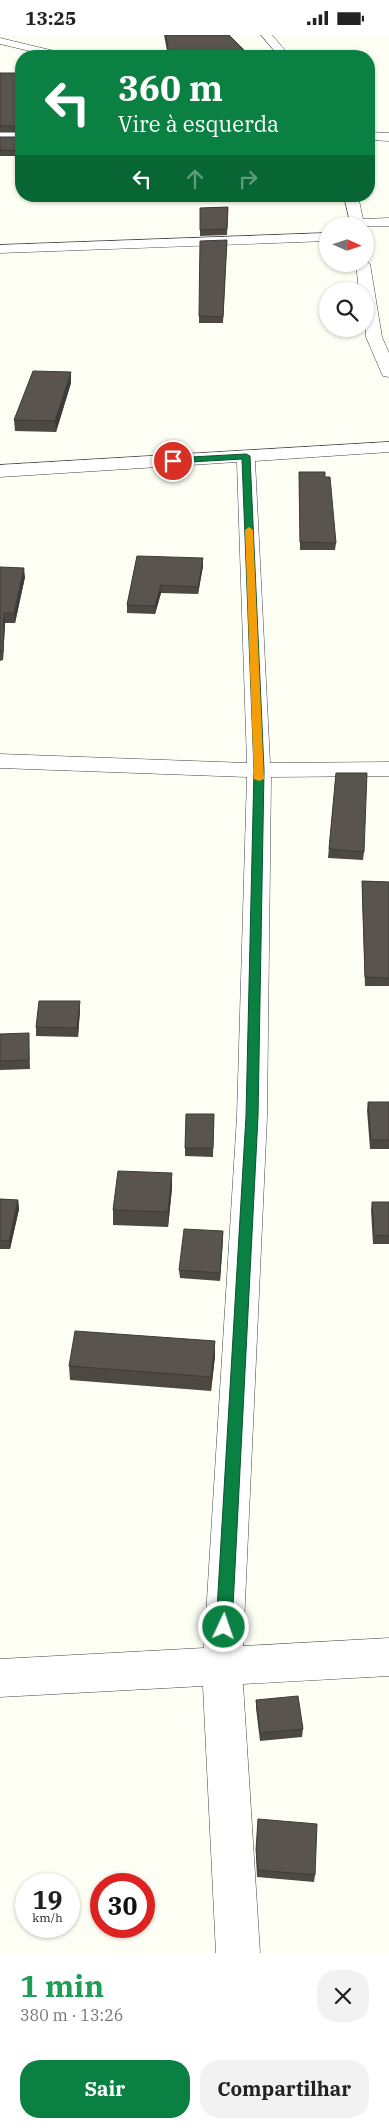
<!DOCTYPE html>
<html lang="pt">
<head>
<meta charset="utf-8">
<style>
	body { margin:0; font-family:"IBM Plex Serif",serif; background:#f2f2f2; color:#222; height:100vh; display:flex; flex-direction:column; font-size:19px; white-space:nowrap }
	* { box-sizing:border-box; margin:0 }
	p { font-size:16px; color:#767676 }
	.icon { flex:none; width:28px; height:28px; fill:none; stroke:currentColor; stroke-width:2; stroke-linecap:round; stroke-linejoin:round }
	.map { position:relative; height:1918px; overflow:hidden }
	.details { display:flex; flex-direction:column; background:#fff; flex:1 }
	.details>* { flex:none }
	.banner { position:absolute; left:15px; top:15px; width:360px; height:152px; border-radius:20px; box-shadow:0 1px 4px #0004; background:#0b8043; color:#fff; overflow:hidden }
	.needle { width:32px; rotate:93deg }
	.controls { position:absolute; left:319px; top:182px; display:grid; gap:10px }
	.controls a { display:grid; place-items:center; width:55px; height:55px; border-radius:50%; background:#fff; box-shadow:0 1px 4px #0004; font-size:25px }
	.speed { position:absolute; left:15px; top:1838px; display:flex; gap:10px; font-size:25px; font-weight:700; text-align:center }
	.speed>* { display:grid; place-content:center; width:65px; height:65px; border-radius:50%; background:#fff; box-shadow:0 1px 4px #0004; line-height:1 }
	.speed small { font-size:12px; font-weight:400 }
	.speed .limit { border:8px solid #d22; background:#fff; color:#111 }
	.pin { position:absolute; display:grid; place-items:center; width:42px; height:42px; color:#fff; margin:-21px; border:2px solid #fff; border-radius:50%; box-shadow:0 1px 5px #0007 }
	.me { position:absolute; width:55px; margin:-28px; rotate:3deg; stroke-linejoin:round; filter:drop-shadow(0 0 4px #0008) }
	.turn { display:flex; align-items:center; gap:18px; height:105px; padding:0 20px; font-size:22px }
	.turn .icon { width:65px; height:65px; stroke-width:2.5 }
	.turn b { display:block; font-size:35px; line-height:42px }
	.lanes { display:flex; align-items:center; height:48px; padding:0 20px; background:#0003; justify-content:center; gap:25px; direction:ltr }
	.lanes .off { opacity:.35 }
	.round { display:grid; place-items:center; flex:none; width:52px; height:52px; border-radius:20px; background:#f2f2f2 }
	.summary { display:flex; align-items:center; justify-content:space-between; height:85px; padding:0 20px }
	h1 { font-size:30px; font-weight:700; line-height:38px; color:#1e9e55 }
	.action { display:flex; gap:10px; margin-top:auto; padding:10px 20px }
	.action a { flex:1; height:58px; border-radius:20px; background:#0b8043; color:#fff; font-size:20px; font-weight:700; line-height:58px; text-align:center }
	.action a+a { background:#f2f2f2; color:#222 }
	.status { display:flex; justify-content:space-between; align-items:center; height:35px; padding:0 25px; background:#fff; direction:ltr }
	.status svg { height:14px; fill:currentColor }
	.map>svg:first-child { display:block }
</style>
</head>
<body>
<div class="status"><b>13:25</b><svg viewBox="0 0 49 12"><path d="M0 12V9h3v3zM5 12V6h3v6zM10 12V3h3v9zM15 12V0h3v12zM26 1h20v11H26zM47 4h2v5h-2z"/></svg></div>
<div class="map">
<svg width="389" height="1918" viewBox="0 0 389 1918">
	<rect width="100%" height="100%" fill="#fefff4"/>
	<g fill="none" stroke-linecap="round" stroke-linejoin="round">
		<g stroke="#434343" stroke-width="1">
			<path id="street" d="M261,0h11l18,21h-11z
				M0,3l67,16 2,2h-18l-51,-12z
				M369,97l20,1v8l-20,-1z
				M0,98h21v8h-21z
				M344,161h14l5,23 26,-1v8h-38z
				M328,198v8l-328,12v-8z
				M365,225l5,4 12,73 7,16v24l-6,-1 -2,-4 -15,-35 -1,-46h-6l-3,-27h9z
				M389,407v10l-134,9 15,302 119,-1v14l-118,1 -4,339 -24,530 146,-8v38l-146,8 17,269h-44l-13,-267 -203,11v-38l204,-11 33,-532 10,-339 -247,-9v-14l247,9 -10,-301 -237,15v-12z"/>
		</g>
		<use href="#street" fill="#fff" fill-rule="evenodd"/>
	</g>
	<path fill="#4d4842" d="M164,0h65l21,21h-82z
		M0,38h21v59h-21z
		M0,102h21v19h-21z
		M228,172l-1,28 -27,1v-28z
		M227,205l-4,83h-24v-7z
		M71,348l-15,49 -41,-1 -1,-11z
		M299,437l37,71 -1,7h-35z
		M137,521l66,10 -5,28 -37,-1 -6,21 -28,-1v-8z
		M0,532l25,10 -10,46h-10l-2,37 -3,1z
		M336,738l28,79 -1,8 -35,-2z
		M362,846l27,1v104h-24l-3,-96z
		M80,975l-2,27 -42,-1v-9z
		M0,999l29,7 1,28 -30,1z
		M368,1067h21v47h-19l-3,-39z
		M214,1079l-1,43 -28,-1v-8z
		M172,1138v15l-4,39 -55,-2v-15z
		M0,1164l18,1 1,9 -9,40h-10z
		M372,1167h17v42h-16l-2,-34z
		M223,1196l-3,50 -40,-3 -1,-8z
		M215,1321l-4,35 -141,-11 -1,-14z
		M256,1665l47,29 -1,8 -42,4 -4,-33z
		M258,1784l57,56 -1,7 -57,-5 -1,-20z"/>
	<path fill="#3e3b36" d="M71,337v11l-15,49 -1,-11z
		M203,523v8l-5,28v-7z
		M24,533l1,9 -10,46 -1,-10z
		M161,550v8l-6,21v-8z
		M4,578l1,10 -2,37v-9z
		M80,966v9l-2,27 -1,-9z
		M172,1138v15l-4,39v-15z
		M18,1165l1,9 -9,40 -1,-8z
		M223,1196v9l-3,41v-8z
		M215,1306v15l-4,35v-14z"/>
	<path fill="#59544d" stroke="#3e3b36" d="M166,0h63l21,21h-81z
		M0,38h21v53h-21z
		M0,102h21v14l-21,-1z
		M228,172l-1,22 -27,1v-22z
		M227,205l-4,77 -24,-1 1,-75z
		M33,336l38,1 -16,49 -41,-1z
		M299,437h26v5h5l6,66 -36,-1z
		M137,521l66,2 -5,29 -37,-2 -6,21 -28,-1z
		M0,532l24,1 -10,45h-10l-1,38h-3z
		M336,738h31l-3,79 -35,-3z
		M362,846l27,1v96l-24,-1z
		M39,966h41l-3,27 -41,-1z
		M29,998v27l-29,1v-27z
		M368,1067h21v38h-18z
		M186,1079h28l-1,34h-28z
		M118,1136l54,2 -4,39 -55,-2z
		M0,1164l18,1 -9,41 -9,-1z
		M372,1167h17v34l-15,-1z
		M184,1194l39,2 -3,42 -41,-3z
		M75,1296l140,10 -4,36 -142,-11z
		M298,1661l5,33 -43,4 -4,-33z
		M258,1784l59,5 -2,51 -57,-5 -2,-20z"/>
	<path fill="#0b8043" stroke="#07532c" d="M246,419l4,2 14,314 -6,346 -26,511 -2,6 -6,2 -5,-2 -3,-6 30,-511 8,-346 -12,-311 -69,4 -4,-2 4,-3z"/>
	<path fill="#f59e0b" d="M249,492l4,3 11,249 -5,2 -5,-2 -9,-249z"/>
</svg>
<div class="controls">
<a><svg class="needle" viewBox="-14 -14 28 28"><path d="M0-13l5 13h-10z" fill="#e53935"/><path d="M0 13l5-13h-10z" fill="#767676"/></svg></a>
<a><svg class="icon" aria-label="search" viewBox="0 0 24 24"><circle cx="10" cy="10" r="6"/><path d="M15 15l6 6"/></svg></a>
</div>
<div class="speed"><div>19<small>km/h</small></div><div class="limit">30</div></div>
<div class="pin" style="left:173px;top:426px;background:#d93025"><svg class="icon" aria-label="arrive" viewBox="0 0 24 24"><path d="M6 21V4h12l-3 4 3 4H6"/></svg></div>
<svg class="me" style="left:224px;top:1592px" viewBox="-20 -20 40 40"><circle r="17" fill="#0b8043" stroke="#fff" stroke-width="3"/><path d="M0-11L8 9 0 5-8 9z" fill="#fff"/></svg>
<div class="banner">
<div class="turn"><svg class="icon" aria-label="left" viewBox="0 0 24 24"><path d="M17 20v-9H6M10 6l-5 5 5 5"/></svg><div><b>360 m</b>Vire à esquerda</div></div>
<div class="lanes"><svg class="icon" aria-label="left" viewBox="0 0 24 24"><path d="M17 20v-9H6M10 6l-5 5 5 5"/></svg><svg class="icon off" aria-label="ahead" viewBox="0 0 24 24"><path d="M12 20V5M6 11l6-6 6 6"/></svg><svg class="icon off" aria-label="right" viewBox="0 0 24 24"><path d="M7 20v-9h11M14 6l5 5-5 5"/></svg></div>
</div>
</div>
<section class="details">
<div class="summary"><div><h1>1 min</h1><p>380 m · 13:26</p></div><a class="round"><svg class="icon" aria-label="close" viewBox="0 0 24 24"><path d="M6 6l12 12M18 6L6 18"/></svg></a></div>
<div class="action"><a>Sair</a><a>Compartilhar</a></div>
</section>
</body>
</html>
